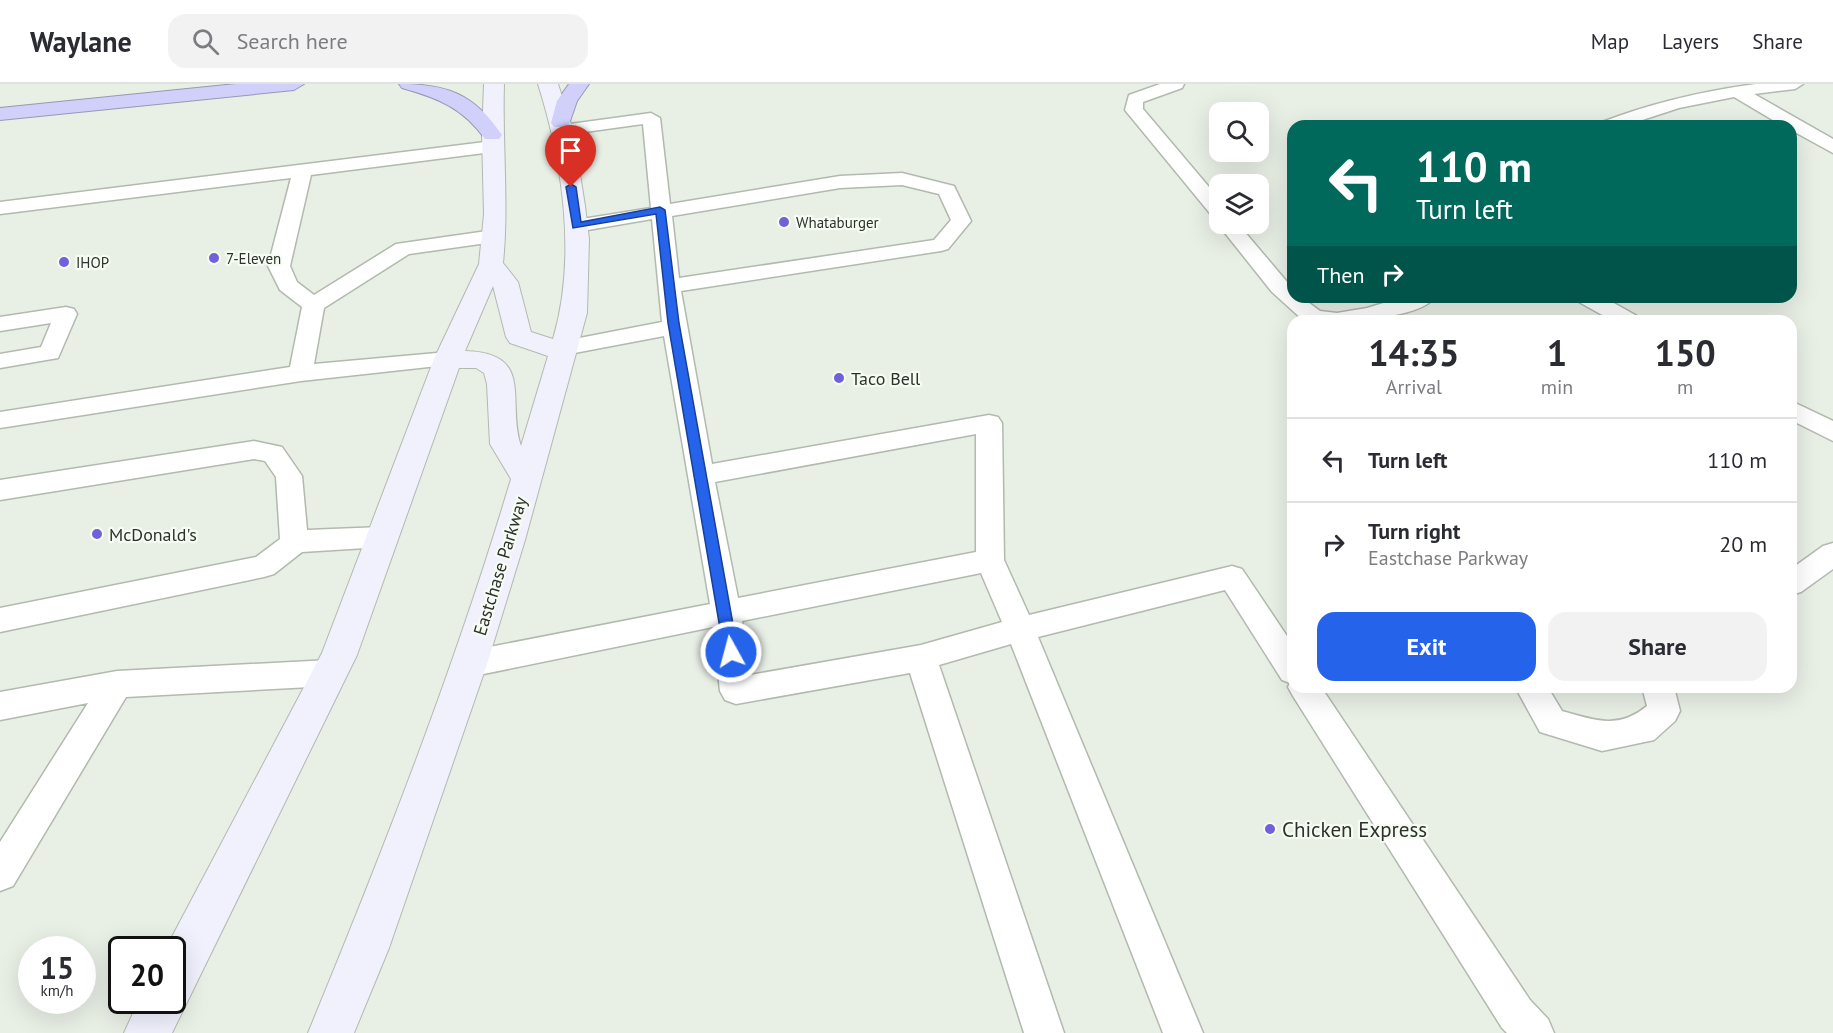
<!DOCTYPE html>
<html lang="en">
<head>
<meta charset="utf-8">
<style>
	body { margin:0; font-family:"PT Sans",sans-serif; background:#f2f2f3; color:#2b2b33; height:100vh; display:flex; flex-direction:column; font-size:22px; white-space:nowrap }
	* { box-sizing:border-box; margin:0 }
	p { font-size:20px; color:#7c7c81 }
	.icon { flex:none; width:33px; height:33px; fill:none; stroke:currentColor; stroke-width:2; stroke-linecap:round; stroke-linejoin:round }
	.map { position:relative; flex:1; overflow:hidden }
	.sheet { position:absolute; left:1287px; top:231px; width:510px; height:378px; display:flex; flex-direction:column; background:#fff; border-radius:18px; box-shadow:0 6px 24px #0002 }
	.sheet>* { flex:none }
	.hud { position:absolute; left:1287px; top:36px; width:510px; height:183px; border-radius:18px; box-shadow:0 6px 24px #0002; background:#00695c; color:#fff; overflow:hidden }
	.buttons { position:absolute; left:1209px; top:18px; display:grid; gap:12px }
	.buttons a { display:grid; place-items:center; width:60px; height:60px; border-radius:12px; background:#fff; box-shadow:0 6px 24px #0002; font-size:30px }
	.speed { position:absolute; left:18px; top:852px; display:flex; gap:12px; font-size:30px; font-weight:700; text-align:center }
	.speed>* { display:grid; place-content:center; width:78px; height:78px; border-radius:50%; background:#fff; box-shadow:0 6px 24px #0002; line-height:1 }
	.speed small { font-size:15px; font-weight:400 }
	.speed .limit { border:3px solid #111; border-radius:9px; background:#fff; color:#111 }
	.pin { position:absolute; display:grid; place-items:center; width:51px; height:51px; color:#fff; margin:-62px -26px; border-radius:50% 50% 50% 0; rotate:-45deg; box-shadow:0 0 6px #0007 }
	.pin .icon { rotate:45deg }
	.me { position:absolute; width:66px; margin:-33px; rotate:353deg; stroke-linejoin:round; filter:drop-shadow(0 0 4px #0008) }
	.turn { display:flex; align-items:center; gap:21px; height:126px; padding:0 30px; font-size:27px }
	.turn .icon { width:78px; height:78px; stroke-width:2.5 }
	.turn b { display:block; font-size:42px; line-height:51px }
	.then { display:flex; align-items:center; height:57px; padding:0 30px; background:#0003; gap:12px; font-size:22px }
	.eta { display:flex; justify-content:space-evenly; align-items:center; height:102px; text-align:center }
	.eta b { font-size:36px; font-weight:600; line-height:42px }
	.primary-button { display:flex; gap:12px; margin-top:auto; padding:12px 30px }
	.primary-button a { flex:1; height:69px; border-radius:18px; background:#2563eb; color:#fff; font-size:24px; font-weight:600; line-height:69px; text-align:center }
	.primary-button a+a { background:#f2f2f3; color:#2b2b33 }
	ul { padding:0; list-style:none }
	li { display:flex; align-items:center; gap:18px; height:84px; padding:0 30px; border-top:2px solid #e1e1e2 }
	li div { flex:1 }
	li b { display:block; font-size:22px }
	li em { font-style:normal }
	header { display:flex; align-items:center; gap:36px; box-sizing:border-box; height:84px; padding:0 30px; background:#fff; border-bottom:2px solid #e1e1e2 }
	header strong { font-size:28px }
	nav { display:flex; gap:33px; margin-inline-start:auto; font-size:21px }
	.search { width:420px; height:54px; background:#f2f2f3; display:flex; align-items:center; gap:15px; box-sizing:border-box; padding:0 21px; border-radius:18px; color:#7c7c81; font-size:22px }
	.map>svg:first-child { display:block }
</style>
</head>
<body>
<header>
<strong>Waylane</strong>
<div class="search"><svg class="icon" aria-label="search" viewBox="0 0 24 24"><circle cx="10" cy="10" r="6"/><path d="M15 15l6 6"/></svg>Search here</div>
<nav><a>Map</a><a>Layers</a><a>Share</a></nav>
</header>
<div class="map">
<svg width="1833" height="949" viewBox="0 0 1833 949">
	<rect width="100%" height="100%" fill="#e8efe5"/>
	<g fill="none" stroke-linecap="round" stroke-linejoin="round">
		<g stroke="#b2b9af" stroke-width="3">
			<path id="service" d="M1160,0h24l-2,4 -39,14v7l77,91v19l-7,-2 -88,-107 4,-15z
				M1756,0h47l-8,5 -41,5 79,45v14l-42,-23v-4h-8l-49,-29 -55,11 -55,18h-25l3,-4c50,-19 101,-31 154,-38z
				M651,29l9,5 10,86 170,-28 62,-3 52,13 17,35 -23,28 -7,2 -260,40 31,173 277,-49 9,2 4,6 2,137 25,55 203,-49 10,3 51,76v42h28l209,313 18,19 6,14h-47l-5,-5 -209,-332 -5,-9 2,-4 -8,-3 -57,-90 -187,47 165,396h-40l-152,-389 -72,21 125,368h-40l-114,-360 -174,31 -11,-4 -5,-9 -7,-64 -244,50 -11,-4 -5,-9 5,-9 11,-4 241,-47 -46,-268 -100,19 -8,-2 -4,-5 4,-5 8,-2 98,-19 -10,-103 -76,13 -7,-2 -3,-4 3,-4 7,-2 75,-12 -8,-84 -80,11 -9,-5 9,-5zM902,101l37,9 12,26 -17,20 -255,38 -7,-62 168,-28zM976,350v118l-238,46 -23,-116zM981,489l21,49 -81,23 -171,30 -8,-54z
				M493,57l9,6 -2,4 -189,24 -21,91 7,16 17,13 82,-51 98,-14 7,2 3,4 -3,4 -7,2 -85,12 -85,54 -10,56 134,-12 8,2 4,5 -4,5 -155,17 -301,47v-16l290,-45 12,-60 -22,-17 -12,-24 23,-88 -291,36v-12z
				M1220,138l18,2 55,65v8h8l19,14 17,2 30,-5 36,-11h32c-17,24 -103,25 -131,24l-32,-29 -51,-64z
				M1576,213h27l34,19 3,5h-27l-34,-19z
				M66,223l8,2 3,5 -19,44 -58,10v-14l41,-7 10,-24 -51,8v-14z
				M1791,317l42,20v20l-42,-21z
				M254,357l28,6 20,29 5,54 75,-3 10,3 4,7 -4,7 -10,3 -80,5 -28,22 -10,3 -264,55v-24l256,-51 24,-18 -4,-62 -11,-16 -11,-2 -254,41v-20z
				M1833,459v26l-32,23 -10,3v-26l32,-23z
				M330,576l11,4 5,9 -5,9 -11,4 -204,11 -113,189 -13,5v-49l88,-139 -88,17v-28l117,-21z
				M1519,603h32l-1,4 12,20c32,9 56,19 85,-5l-5,-19h32l6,24 -5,10 -21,19 -52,11 -62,-19 -22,-40z"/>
		</g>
		<g stroke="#b2b9af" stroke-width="2">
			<path id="secondary" d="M484,0h20c-2,60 5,119 -1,179l15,19 13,50 22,7c24,-81 10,-176 -15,-255h20l15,46 12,76 4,33 -2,74 -62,227 -38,124 -98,284 -35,85h-46c75,-182 147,-366 203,-554l-21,-35 -3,-60 -3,-11 -8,-5h-17l-102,287 -185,378h-48l15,-33h33v-50h-7l157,-297 112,-294 45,-95 5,-50 -2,-79zM493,202l13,51 4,6 38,13 -27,90c-15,-45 15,-93 -56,-95z"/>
		</g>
		<g stroke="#9798b3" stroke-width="2">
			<path id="motorway" d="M236,0h68l-10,6 -294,30v-12z
				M399,0c49,0 75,10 103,51l-3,4h-14c-22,-31 -47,-41 -83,-51z
				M569,0h20l-12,17 -9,26h-14l-3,-4 6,-22z"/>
		</g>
		<use href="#service" fill="#fff" fill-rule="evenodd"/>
		<use href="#secondary" fill="#f1f1fe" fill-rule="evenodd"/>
		<use href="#motorway" fill="#d0d0fb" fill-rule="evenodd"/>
	</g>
	<path fill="#2563eb" stroke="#184099" stroke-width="1.5" d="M571,100l5,3 5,35 79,-15 5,3 14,113 59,329 -2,4 -5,2 -7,-6 -56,-329 -12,-109 -83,14 -7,-41z"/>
	<g fill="#7160da" stroke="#f5fcf2" stroke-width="2">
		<circle cx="784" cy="138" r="6"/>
		<circle cx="214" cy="174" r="6"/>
		<circle cx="64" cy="178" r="6"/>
		<circle cx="839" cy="294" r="6"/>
		<circle cx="97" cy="450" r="6"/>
		<circle cx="1270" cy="745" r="6"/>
	</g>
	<g text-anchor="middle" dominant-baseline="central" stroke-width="4.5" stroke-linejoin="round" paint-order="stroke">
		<g font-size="15" fill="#2e312d" stroke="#f5fcf2" text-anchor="start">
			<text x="796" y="138">Whataburger</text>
			<text x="226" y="174">7-Eleven</text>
			<text x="76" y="178">IHOP</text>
		</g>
		<g font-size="18" fill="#2e312d" stroke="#f5fcf2" text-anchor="start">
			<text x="851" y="294">Taco Bell</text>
			<text x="109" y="450">McDonald's</text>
		</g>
		<g font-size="18" fill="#2e312d" stroke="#f5fcf2">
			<text transform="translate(500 482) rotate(-73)">Eastchase Parkway</text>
		</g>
		<g font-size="21" fill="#2e312d" stroke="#f5fcf2" text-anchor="start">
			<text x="1282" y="745">Chicken Express</text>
		</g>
	</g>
</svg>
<div class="buttons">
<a><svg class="icon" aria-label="search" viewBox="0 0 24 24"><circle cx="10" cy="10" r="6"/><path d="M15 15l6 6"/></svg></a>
<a><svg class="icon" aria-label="layers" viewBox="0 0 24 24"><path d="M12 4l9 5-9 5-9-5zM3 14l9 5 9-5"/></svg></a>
</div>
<div class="speed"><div>15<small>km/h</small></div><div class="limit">20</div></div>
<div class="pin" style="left:571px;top:103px;background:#d93025"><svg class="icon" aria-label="arrive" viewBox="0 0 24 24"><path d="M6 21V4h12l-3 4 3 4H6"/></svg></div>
<svg class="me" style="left:731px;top:568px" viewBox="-20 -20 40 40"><circle r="17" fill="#2563eb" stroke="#fff" stroke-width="3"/><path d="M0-11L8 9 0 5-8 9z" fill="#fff"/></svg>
<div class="hud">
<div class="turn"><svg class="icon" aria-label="left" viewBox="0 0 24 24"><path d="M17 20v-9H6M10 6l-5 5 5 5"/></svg><div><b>110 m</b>Turn left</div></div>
<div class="then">Then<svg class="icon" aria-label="right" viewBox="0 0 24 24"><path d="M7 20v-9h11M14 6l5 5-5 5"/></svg></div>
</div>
<section class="sheet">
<div class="eta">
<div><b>14:35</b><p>Arrival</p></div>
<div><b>1</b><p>min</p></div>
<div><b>150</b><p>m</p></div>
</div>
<ul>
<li><svg class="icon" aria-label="left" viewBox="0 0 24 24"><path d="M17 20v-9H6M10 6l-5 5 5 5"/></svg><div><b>Turn left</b></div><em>110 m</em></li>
<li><svg class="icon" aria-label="right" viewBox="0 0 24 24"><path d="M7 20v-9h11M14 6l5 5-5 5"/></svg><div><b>Turn right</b><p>Eastchase Parkway</p></div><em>20 m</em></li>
</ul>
<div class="primary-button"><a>Exit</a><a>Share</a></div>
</section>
</div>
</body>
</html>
